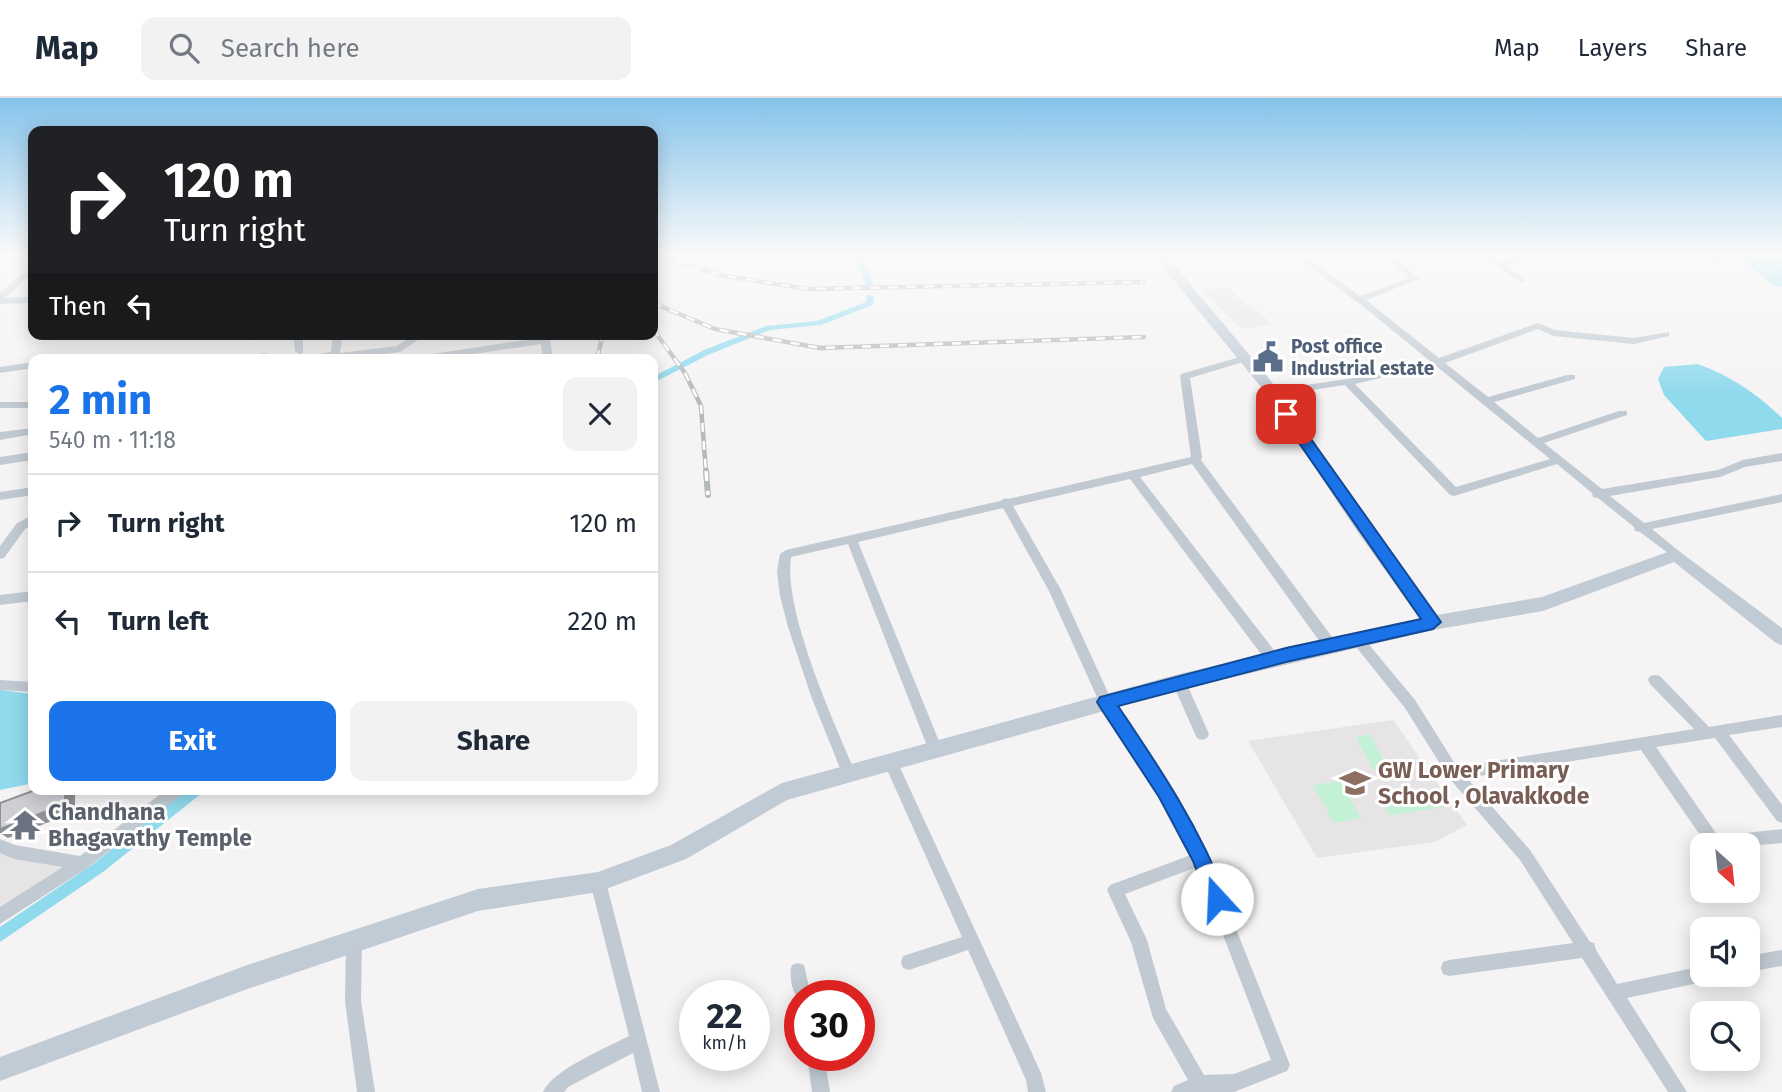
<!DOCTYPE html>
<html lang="en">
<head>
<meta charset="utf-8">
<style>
	body { margin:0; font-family:"Fira Sans",sans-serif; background:#f2f2f3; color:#1f2937; height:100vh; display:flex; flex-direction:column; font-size:26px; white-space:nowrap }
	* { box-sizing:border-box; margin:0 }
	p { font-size:23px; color:#747a83 }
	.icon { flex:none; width:38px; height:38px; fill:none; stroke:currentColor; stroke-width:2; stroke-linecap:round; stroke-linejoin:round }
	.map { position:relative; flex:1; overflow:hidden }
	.panel { position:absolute; left:28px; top:256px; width:630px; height:441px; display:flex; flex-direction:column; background:#fff; border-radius:14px; box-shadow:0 4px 18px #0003 }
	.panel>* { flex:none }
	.top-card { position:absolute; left:28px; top:28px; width:630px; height:214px; border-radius:14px; box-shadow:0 4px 18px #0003; background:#202124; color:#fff; overflow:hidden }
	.needle { width:46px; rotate:153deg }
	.controls { position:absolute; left:1690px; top:735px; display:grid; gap:14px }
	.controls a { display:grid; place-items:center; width:70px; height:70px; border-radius:14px; background:#fff; box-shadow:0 4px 18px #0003; font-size:35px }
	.speed { position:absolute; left:679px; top:882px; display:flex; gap:14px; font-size:35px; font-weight:700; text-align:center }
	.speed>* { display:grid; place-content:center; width:91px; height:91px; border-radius:50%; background:#fff; box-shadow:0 4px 18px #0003; line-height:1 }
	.speed small { font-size:18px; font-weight:400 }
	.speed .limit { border:10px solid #d22; background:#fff; color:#111 }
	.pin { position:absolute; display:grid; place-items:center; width:60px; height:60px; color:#fff; margin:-30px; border-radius:14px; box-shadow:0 4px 10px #0006 }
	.me { position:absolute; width:77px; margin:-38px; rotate:340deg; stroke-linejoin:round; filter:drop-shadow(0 0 5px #0008) }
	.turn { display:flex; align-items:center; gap:24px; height:147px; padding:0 21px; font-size:32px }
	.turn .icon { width:91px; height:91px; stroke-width:2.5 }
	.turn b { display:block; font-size:49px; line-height:60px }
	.then { display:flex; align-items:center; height:66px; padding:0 21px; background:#0003; gap:14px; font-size:26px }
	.round { display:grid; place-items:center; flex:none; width:74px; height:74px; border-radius:14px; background:#f2f2f3 }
	.overview { display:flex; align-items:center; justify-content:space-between; height:119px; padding:0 21px }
	h1 { font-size:42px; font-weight:700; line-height:52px; color:#1a73e8 }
	.button { display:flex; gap:14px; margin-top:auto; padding:14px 21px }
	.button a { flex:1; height:80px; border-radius:14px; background:#1a73e8; color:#fff; font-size:28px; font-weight:700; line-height:80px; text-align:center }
	.button a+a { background:#f2f2f3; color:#1f2937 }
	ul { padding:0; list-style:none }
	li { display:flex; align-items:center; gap:21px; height:98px; padding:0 21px; border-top:2px solid #e0e1e3 }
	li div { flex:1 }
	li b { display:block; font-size:26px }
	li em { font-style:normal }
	header { display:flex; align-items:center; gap:42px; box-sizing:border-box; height:98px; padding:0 35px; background:#fff; border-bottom:2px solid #e0e1e3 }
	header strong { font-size:33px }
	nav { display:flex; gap:38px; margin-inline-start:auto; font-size:24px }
	.search { width:490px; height:63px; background:#f2f2f3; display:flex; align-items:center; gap:18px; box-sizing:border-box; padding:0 24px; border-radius:14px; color:#747a83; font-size:26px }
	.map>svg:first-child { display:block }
</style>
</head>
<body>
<header>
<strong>Map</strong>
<div class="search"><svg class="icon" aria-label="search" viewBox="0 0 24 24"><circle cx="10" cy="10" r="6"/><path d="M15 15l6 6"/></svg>Search here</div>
<nav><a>Map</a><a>Layers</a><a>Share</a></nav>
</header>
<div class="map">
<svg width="1782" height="994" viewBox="0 0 1782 994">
	<rect width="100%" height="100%" fill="#f5f3f3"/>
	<path fill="#e6e4e5" d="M1228,188l18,20 6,-1 19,19 -29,5 -40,-38z
		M1393,622l74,105 -33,17 -117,16 -69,-117z
		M0,748l82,17 -82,53z"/>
	<path fill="#c3f1d5" d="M1370,636l17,34 -14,1 -17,-32z
		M1340,683l21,37 -27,5 -21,-38z
		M1434,690l11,19 -55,8 -8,-15z"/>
	<path fill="#90daee" d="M1746,157h36v32l-7,-1 -30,-23z
		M1698,266c33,12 59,30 84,54v11l-76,12 -42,-46 -6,-16 6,-12z
		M0,592l33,4v79l-4,11 -29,6z"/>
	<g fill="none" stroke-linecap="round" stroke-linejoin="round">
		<path fill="#90daee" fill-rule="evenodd" d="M854,157h8l12,31 -1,2h-3l-4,-2z
			M867,197h3l4,2 -1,8 -52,20 -51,5 -60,24 -57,29v-6l51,-27 62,-24 51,-5 49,-19z
			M188,691h16l-2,4 -99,79 -103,70v-15l93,-63z"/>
		<path fill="#c1cad2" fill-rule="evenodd" d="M1294,157h10l56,41 49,-18 -25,-23h9l26,24 -53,21 73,58 99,-35 17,7 79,8 35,-6v4l-35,8 -81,-8 -15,-7 -93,34 43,34 79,-22h8v4l-81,23 44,36 81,-27h8v4l-83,28 58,46 116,-19 25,-10 39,-7v8l-37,6 -25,10 -110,19 34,27 138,-29v8l-130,27 28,23 2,3 -6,4 -36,-27 -5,-1 -1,-4 -36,-29 -5,-1 -1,-4 -35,-29 -103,32 -4,-1 -105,-110 -73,11 -5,-3 5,-3 95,-14 63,-15 -61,-50zM1435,267l115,94 -94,28 -101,-103z
			M1478,157h10l12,7 31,-7h16l-41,11 19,12v4l-3,1z
			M1702,157h11l11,7 -7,2z
			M33,166v8l-28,26 28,-1v6l-33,1v-11z
			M293,236h10v19l-3,1 -5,-3z
			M333,236h10l-3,19 57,-7 18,-12h12l-27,18 -55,7h-44l5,-3 25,-4z
			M545,239l5,3 3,19h-10l-2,-15 -101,15h-26l5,-3z
			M264,255l3,1 3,5h-10l1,-5z
			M1247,257l3,1v4l-60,18 12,79 -1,3 134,181 1,4 -1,4h-10l-133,-185 -52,13 137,177 1,4 -1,4h-10l-137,-183 -117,27 48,84 50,109 59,87 36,67 84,212 -3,6 -53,21h-63l3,-6 14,-6 -35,-62 -22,-76 -24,-52 3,-5 81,-30 -31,-59 -59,-90 -52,-115 -46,-83 -145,34 85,209 -2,4 -5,2 -5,-2 -2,-4 -81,-207 -57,13c-8,54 43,165 65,217l-2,4 -5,2 -5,-2 -33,-82 -23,-69 -8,-31 -3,-25 3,-17 6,-4 214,-49 5,-3 3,1 183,-42 -11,-81 1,-2zM1197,769l74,193 -37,14 -30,1 -38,-66 -19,-69 -22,-46z
			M73,258h12l5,3h-22z
			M33,264v6l-33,5v-6z
			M0,304h33v6h-33z
			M33,330v6l-33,6v-8z
			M33,354v8l-33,5v-8z
			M33,389v8l-33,5v-8z
			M33,417v9l-8,5 -21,29 -4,1v-13l17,-23z
			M33,493v10l-33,4v-10z
			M1357,536l4,1 54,65 42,67 237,-38 -44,-45 -2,-4 2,-4 5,-1 5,1 49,51 73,-12v12l-53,8 53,70v18l-5,-2 -62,-83 -59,9 62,89 64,-7v14l-34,3 -41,-1 -66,-95 -174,28 63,72 60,92 4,1 2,7 21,34 86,-18v9h8l-2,5 -6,2 -76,16 60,94h-19l-86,-134 -133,18 -6,-2 -2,-6 2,-6 6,-2 124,-17 -53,-83 -71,-82 -44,-70 -52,-65 -2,-4 2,-4z
			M1179,579l5,1 2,4 23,52 -2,4 -5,2 -5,-2 -2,-4 -23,-52 2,-4z
			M0,582l33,2v10l-33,-2z
			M891,659l5,2 145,314 5,19h-18l-2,-12 -58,-130 -59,20 -6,-2 -2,-6 2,-6 59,-19 -78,-174 2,-4z
			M167,691h18l-2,5 -96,74 -87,56v-17l63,-40 -49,-8 -14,-6v-14l15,6 65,11z
			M598,777l5,2 3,5 54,210h-18l-9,-39 -65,34 -4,5h-21c9,-22 63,-44 86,-56l-39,-154 3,-5z
			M354,835l6,2 2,6 -1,60 14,91h-18l-12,-91 1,-60 2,-6z
			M1782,852v16l-34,6v-16z
			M798,865l6,2 7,31h-11v7c-7,-8 -12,-28 -8,-38z
			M807,957h17l6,37h-18z"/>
		<path fill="#c1cbd6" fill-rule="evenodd" d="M1153,157h13l105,126 100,145 66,89 105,-18 134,-48 106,79v17l-6,-2 -102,-81 -131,49 -110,19 -254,60 -392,110 -101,59 -88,33 -120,19 -228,77 -250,93v-24l250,-93 228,-75 120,-17 73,-27 111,-62 397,-109 241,-55 -61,-85 -98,-147z"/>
		<g stroke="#b5b8bd" stroke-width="4.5">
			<path id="rail-far1" d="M659,157l61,20 88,14 335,-7
				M653,205l62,26 105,19 324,-11
				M653,231l32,44 16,33 5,67
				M597,261l6,-25"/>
		</g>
		<g stroke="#b5b8bd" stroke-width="6">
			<path id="rail" d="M706,373l2,24"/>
		</g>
		<use href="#rail-far1" stroke="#fff" stroke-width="2.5" stroke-dasharray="9" stroke-linecap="butt"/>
		<use href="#rail" stroke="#fff" stroke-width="3.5" stroke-dasharray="10" stroke-linecap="butt"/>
	</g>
	<path fill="#909195" d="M65,691h10v23l-67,26 -8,-5v-4z"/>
	<path fill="#cdcfd5" stroke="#909195" stroke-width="2" d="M38,691h27v15l-65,25v-26z"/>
	<linearGradient id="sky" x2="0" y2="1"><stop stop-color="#85c3ea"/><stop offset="0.53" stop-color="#fafafa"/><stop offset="1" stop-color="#fafafa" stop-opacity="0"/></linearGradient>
	<rect width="1782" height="296" fill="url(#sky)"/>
	<path fill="#1a73e8" stroke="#114b97" stroke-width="2" d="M1286,312l5,1 150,211 -8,7 -147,33 -168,44c42,62 82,122 109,193l-3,7 -7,3 -7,-3 -17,-45 -34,-64 -59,-90 -3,-5 3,-5 186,-49 135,-29 -140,-202v-6z"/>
	<defs>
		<g id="civic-bare" transform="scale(2.415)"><path d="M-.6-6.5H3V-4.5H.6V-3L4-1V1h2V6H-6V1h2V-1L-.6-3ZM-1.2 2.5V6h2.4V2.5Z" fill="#5c6f8a" stroke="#fff" stroke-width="2.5" paint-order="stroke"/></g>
		<g id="school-bare" transform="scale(2.415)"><path d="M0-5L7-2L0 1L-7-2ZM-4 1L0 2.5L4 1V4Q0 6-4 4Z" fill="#8d6e63" stroke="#fff" stroke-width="2.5" paint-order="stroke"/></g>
		<g id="temple-bare" transform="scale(2.415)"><path d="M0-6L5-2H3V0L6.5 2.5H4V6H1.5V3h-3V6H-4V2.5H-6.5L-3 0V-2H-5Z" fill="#6b7280" stroke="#fff" stroke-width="2.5" paint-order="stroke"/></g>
	</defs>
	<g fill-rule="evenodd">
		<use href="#civic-bare" x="1268" y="259"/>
		<use href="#school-bare" x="1355" y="685"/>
		<use href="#temple-bare" x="25" y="727"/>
	</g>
	<g text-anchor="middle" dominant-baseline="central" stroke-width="6" stroke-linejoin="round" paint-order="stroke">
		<g font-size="19" font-weight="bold" fill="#4e5e75" stroke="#fff" text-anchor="start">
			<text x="1291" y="248">Post office<tspan x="1291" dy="22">Industrial estate</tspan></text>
		</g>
		<g font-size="23" font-weight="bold" fill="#785e54" stroke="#fff" text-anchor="start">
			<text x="1378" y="672">GW Lower Primary<tspan x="1378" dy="26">School , Olavakkode</tspan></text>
		</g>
		<g font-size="23" font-weight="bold" fill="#5b616d" stroke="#fff" text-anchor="start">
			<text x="48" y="714">Chandhana<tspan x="48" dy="26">Bhagavathy Temple</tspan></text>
		</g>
	</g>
</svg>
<div class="controls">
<a><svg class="needle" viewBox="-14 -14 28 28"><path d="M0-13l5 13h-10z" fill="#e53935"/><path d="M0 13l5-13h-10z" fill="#747a83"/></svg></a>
<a><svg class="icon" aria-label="sound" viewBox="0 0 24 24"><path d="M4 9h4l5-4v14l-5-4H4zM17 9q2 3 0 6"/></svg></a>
<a><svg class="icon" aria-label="search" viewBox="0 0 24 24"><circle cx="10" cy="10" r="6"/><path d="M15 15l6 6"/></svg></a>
</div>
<div class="speed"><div>22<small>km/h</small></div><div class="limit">30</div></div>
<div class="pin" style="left:1286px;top:316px;background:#d93025"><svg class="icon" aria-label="arrive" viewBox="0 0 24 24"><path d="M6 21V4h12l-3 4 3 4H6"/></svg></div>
<svg class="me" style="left:1217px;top:801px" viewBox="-20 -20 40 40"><circle r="19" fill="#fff"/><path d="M0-13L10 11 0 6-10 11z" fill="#1a73e8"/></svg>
<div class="top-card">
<div class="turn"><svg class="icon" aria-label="right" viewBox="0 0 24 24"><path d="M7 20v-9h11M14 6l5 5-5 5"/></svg><div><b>120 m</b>Turn right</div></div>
<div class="then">Then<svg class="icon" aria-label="left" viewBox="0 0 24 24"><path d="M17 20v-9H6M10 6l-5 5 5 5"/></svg></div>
</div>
<section class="panel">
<div class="overview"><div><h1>2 min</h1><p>540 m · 11:18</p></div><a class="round"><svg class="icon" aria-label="close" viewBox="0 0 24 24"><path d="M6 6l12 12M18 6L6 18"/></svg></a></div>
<ul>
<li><svg class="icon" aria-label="right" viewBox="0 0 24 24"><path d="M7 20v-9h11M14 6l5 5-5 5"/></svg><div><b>Turn right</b></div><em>120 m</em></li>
<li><svg class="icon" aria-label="left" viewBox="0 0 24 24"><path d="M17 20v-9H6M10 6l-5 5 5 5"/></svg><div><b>Turn left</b></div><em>220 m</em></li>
</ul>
<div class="button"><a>Exit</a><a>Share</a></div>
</section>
</div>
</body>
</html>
